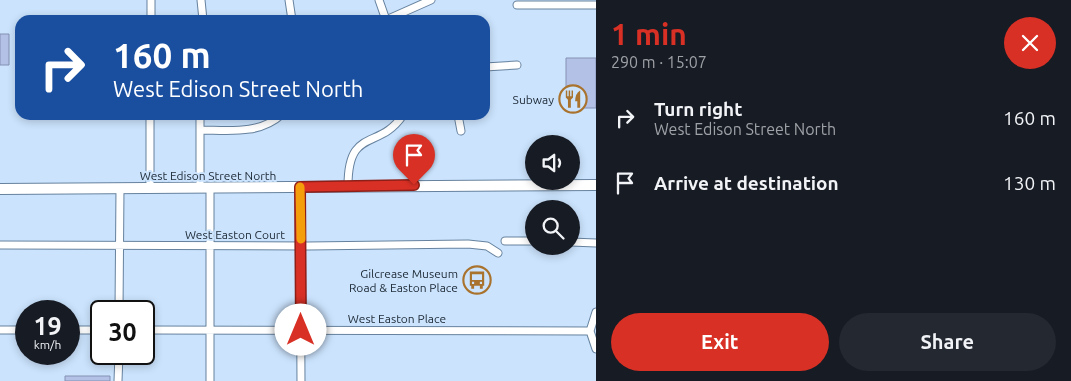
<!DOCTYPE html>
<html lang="en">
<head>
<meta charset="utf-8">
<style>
	body { margin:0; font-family:Ubuntu,sans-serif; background:#242831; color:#f1f3f6; height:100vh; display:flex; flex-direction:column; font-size:19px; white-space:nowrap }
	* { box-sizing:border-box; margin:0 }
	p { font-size:16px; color:#9ea1a6 }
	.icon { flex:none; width:28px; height:28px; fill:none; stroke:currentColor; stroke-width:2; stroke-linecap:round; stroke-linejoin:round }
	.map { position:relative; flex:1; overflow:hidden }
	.sheet { display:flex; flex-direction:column; background:#171b24; width:475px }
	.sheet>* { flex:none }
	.guide { position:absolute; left:15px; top:15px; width:475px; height:105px; border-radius:15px; box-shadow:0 2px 8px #0003; background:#1a4fa0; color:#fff; overflow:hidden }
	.controls { position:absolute; left:525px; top:135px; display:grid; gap:10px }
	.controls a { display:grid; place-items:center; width:55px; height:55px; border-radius:50%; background:#171b24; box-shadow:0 2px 8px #0003; font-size:25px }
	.speed { position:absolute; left:15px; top:300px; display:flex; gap:10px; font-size:25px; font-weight:700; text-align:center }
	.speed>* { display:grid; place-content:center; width:65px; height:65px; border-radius:50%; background:#171b24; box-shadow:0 2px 8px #0003; line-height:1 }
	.speed small { font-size:12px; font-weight:400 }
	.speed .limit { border:2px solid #111; border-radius:8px; background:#fff; color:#111 }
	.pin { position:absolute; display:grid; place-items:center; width:42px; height:42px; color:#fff; margin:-51px -21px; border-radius:50% 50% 50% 0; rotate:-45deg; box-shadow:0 0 5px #0007 }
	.pin .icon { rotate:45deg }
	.me { position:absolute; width:55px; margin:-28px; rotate:0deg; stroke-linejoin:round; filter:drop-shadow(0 0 4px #0008) }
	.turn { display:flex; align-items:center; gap:18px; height:105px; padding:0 15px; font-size:22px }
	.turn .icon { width:65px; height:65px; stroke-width:2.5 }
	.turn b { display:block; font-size:35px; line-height:42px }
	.round { display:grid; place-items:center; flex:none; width:52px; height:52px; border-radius:26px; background:#242831 }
	.headline { display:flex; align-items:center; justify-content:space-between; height:85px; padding:0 15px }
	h1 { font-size:30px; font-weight:600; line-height:38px; color:#d93025 }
	.button { display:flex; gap:10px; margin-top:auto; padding:10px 15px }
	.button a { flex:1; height:58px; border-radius:30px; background:#d93025; color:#fff; font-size:20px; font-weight:600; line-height:58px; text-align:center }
	.button a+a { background:#242831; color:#f1f3f6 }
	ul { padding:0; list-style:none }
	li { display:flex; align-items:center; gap:15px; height:65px; padding:0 15px }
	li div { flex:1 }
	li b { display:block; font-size:19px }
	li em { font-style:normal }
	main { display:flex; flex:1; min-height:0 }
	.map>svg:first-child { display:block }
</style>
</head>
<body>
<main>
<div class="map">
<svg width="596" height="381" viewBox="0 0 596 381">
	<rect width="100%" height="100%" fill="#cbe3fd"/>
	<path fill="#b4c1e7" stroke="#8390b3" d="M0,34h9v31h-9z
		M566,58h30v50h-13l-4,-4h-13z
		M65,376h45v5h-45z"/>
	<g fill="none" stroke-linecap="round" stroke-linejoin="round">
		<g stroke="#66829e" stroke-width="9">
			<path id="street" d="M201,0l2,20
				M289,0l3,20
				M379,0l7,20
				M517,5h79
				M151,20v-20
				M386,20l45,-20
				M485,67l32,-2
				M458,115l3,16
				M200,130c27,0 59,5 81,-15
				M348,186c0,-60 31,-35 55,-71
				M150,187v-72
				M200,187v-72
				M300,187l1,194
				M505,241h29
				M571,242l25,1
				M0,245l308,1 160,-2 19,2 11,7
				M119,311l1,-123
				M596,312l-6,19 6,18
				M0,330h26
				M69,330h32
				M144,330l446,1
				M118,381l1,-27
				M210,381v-194"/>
		</g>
		<g stroke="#66829e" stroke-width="12">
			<path id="secondary" d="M0,189l596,-4"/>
		</g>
		<use href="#street" stroke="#fff" stroke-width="7"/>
		<use href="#secondary" stroke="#fff" stroke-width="10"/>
	</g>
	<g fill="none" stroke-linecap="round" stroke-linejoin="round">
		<g stroke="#8d1f18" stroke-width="12">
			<path id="route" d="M301,330l-1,-143 114,-2"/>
		</g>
		<use href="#route" stroke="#d93025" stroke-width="9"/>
		<path stroke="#f59e0b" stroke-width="9" d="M300,187l1,52"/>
	</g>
	<defs>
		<g id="restaurant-ring" transform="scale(1.4375)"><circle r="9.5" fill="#cbe3fd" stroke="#a9732e" stroke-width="1.5"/><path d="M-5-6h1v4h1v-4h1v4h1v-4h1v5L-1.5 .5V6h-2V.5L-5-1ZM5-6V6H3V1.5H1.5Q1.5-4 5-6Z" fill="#a9732e"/></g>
		<g id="bus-ring" transform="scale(1.4375)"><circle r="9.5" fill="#cbe3fd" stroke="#a9732e" stroke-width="1.5"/><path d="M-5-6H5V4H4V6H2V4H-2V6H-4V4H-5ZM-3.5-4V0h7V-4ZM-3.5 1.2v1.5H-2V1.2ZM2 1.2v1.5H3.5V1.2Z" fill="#a9732e"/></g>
	</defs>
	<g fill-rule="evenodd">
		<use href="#restaurant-ring" x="573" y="99"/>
		<use href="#bus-ring" x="477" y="280"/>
	</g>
	<g text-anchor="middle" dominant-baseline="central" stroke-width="4" stroke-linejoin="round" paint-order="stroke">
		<g font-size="12" fill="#1c2834" stroke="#cbe3fd" text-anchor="end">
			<text x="554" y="99">Subway</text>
			<text x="458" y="273">Gilcrease Museum<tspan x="458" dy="14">Road &amp; Easton Place</tspan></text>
		</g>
		<g font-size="12" fill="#1c2834" stroke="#cbe3fd">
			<text x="208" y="175">West Edison Street North</text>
			<text x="235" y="234">West Easton Court</text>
			<text x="397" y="318">West Easton Place</text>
		</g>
	</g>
</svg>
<div class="controls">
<a><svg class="icon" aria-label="sound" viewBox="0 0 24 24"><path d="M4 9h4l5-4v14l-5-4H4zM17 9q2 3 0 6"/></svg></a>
<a><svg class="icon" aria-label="search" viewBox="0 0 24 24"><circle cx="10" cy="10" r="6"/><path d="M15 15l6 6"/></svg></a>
</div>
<div class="speed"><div>19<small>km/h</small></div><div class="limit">30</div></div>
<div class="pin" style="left:414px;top:185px;background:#d93025"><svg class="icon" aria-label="arrive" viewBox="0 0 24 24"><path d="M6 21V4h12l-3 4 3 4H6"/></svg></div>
<svg class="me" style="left:301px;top:330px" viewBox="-20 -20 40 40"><circle r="19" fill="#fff"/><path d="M0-13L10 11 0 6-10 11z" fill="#d93025"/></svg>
<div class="guide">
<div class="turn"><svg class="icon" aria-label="right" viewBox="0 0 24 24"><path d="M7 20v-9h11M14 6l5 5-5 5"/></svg><div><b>160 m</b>West Edison Street North</div></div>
</div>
</div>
<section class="sheet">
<div class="headline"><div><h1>1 min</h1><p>290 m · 15:07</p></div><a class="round" style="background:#d93025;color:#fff"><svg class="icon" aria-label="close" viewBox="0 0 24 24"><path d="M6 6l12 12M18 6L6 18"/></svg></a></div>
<ul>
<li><svg class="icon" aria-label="right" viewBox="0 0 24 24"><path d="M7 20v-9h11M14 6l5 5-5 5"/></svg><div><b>Turn right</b><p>West Edison Street North</p></div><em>160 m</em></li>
<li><svg class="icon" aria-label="arrive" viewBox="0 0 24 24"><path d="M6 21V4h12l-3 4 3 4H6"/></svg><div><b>Arrive at destination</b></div><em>130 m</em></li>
</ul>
<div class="button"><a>Exit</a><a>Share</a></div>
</section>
</main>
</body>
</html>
